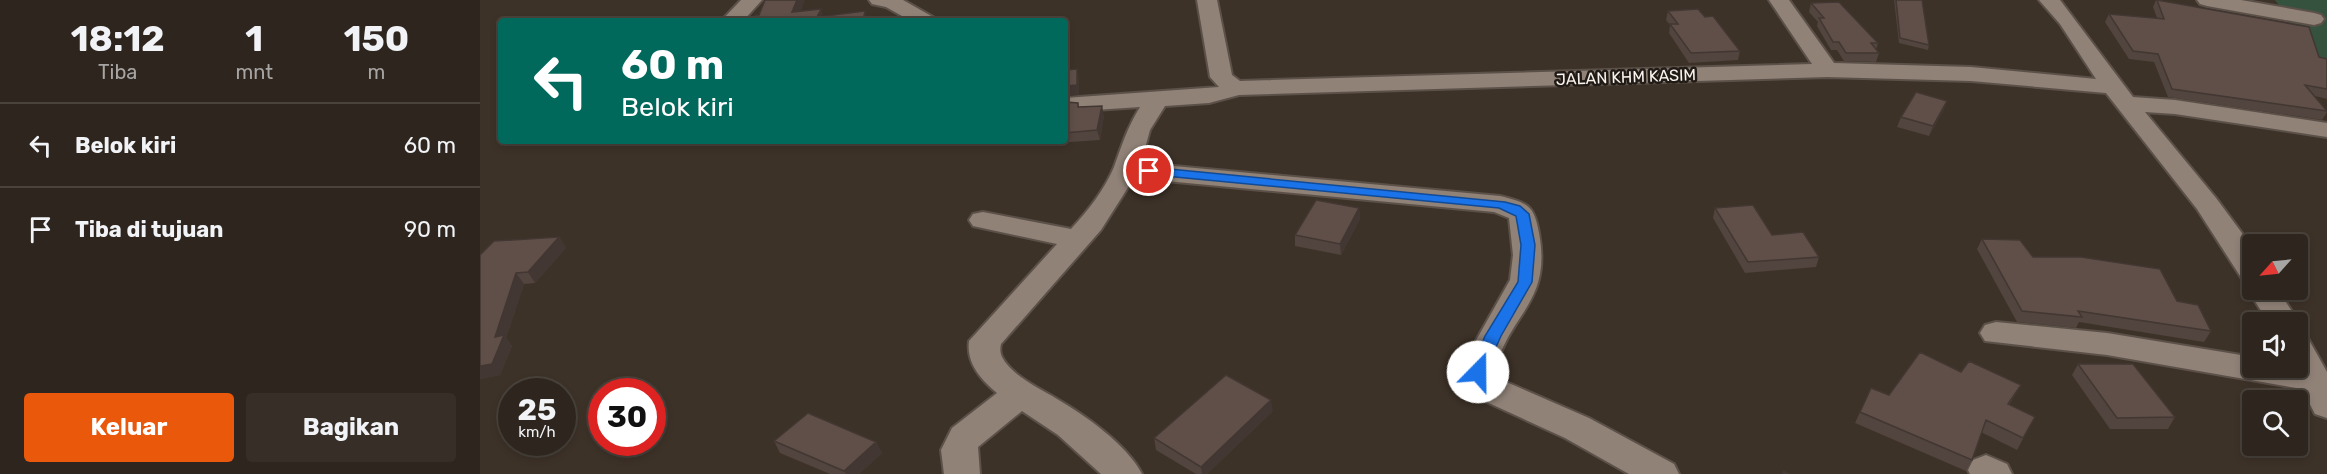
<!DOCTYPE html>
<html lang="id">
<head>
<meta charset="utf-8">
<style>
	body { margin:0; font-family:Rubik,sans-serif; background:#362e27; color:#f1f3f6; height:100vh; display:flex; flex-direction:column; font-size:22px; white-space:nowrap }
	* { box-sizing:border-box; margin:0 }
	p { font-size:20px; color:#a7a5a4 }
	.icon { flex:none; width:33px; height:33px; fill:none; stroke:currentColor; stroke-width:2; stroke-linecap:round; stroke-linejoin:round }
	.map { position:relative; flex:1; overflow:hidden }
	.sheet { display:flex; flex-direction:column; background:#2e261e; width:480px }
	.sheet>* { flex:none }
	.top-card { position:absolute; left:18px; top:18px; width:570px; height:126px; border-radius:6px; box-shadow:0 3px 9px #0003,0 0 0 2px #49433c; background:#00695c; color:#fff; overflow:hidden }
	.needle { width:39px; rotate:243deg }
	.fabs { position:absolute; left:1762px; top:234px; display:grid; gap:12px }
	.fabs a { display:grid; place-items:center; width:66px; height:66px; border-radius:6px; background:#2e261e; box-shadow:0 3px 9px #0003,0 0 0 2px #49433c; font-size:30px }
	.speed { position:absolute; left:18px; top:378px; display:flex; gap:12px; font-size:30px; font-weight:700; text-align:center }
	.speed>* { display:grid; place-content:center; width:78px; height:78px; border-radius:50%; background:#2e261e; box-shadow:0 3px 9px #0003,0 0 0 2px #49433c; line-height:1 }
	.speed small { font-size:15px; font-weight:400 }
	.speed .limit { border:9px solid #d22; background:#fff; color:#111 }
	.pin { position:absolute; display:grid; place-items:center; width:51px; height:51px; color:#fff; margin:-26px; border:3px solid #fff; border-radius:50%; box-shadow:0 2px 6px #0007 }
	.me { position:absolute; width:66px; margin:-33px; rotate:22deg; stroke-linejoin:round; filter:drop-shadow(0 0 4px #0008) }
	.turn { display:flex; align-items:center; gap:21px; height:126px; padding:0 24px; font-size:27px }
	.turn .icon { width:78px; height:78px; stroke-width:2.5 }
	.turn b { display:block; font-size:42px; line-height:51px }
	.eta { display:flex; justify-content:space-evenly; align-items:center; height:102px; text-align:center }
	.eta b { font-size:36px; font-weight:700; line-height:42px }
	.cta { display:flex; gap:12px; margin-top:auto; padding:12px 24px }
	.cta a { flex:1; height:69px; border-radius:6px; background:#ea580c; color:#fff; font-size:24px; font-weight:700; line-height:69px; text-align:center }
	.cta a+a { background:#362e27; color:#f1f3f6 }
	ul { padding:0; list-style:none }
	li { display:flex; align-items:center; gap:18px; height:84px; padding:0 24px; border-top:2px solid #49433c }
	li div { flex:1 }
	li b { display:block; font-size:22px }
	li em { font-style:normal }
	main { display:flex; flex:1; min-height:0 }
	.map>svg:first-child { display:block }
</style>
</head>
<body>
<main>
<section class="sheet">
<div class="eta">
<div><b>18:12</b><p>Tiba</p></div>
<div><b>1</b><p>mnt</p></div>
<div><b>150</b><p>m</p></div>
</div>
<ul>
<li><svg class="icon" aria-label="left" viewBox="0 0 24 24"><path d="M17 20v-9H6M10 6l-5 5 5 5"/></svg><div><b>Belok kiri</b></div><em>60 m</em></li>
<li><svg class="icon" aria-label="arrive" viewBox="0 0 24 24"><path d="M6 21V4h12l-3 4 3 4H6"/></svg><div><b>Tiba di tujuan</b></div><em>90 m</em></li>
</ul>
<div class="cta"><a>Keluar</a><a>Bagikan</a></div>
</section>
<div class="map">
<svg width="1847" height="474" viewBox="0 0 1847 474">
	<rect width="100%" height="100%" fill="#3d3228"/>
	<path fill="#35523f" d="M1795,0h52v62l-11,-5z"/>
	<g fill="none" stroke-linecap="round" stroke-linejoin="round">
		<g stroke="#5c5149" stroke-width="4">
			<path id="minor" d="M261,0h21l-19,21h-22z
				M389,0h34l30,17 3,4h-25l-25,-14 -14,-3z
				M717,0h20l15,75 8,6 572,-17 -43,-64h20l45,63 137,4 125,12 -36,-55 -21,-24h21l73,97 42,3 152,23v14l-152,-23 -30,-2 71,86 37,50v34l-11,-3 -45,-70 -91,-116 -135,-12 -144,-4 -588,18 -30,8 -44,3 -15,24 -9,33 359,33c28,7 34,9 39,37 13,70 -29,79 -44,137l9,11 85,37 85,46 5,10h-50l-64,-36 -85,-39 -19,-27 4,-12 45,-80 3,-25 -4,-37 -15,-6 -360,-34 -33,52 -100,114c-1,4 -1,9 1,13 10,19 37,31 55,42 28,16 70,46 85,75h-41l-43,-39 -36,-24 -44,36 2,27h-36l-3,-24 11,-22 45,-35c-16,-13 -31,-30 -28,-52l88,-97 -84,-18 -4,-6 4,-6 10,-2 88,17c16,-17 34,-40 43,-62 8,-22 13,-39 26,-60l-75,5v-14l154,-11 -9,-10z
				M1717,0h44l73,13 7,2 3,4 -3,4 -7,2 -107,-19 -7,-2z
				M1772,283l1,7h25l21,32 -1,1 -30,-1 -20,-32z
				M1516,322l111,11 146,24v11h45v-31l11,3 18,32v46l-12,-4 -13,-25 -195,-34 -122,-14 -5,-8 5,-8z
				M1506,455l21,9 5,10h-42l-2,-4 5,-10z"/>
		</g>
		<use href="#minor" fill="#908277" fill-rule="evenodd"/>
	</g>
	<path fill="#52443e" d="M1414,0h28l7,45 -1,5 -29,-7z
		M1676,0l163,57 8,2v40l-12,-3 12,15v1l-5,8 -154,-23 -14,-35 -25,-3 -24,-37 4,-8 48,4 -4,-11z
		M1331,3l67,40 -2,7 3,3 -3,9 -32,-1 -7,-11h-6l-14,-24 1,-4 -9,-10z
		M1188,11l37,6 35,34 -2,9 -49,3 -20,-30 1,-8 -4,-5z
		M1467,101l-4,10 -14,25 -32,-9 4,-10z
		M585,102l13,1 1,4 25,9 -4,24 -58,4 -1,-3h24z
		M879,208l1,11 -19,36 -46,-9v-11z
		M1235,208l104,49 -3,10 -71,6 -32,-55z
		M79,237l7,11 -31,35 -11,1 -18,54 6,8 -12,29 -20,4v-124z
		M1502,239l51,18 144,44 34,30 -7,11 -125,-20 -3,6 -59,-6 -40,-73z
		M1598,364l97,53 -7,12h-58l-38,-54z
		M1481,372l60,13 -12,20 26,12 -18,33 -36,-18 -9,28 -6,11 -111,-48 5,-11 29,-17z
		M793,411l-66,63h-11l-40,-24 -2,-12z
		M294,441l102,1 6,11 -23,21h-29l-50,-21z"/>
	<path fill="#423732" d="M317,0h8l-7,21 -6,-9z
		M341,9l4,12 -8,-4z
		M385,11l3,10h-5z
		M597,69l2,9v17l-14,1v-10z
		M1467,101l-4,10 -14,25 4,-10z
		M622,106l2,10 -4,24 -3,-10z
		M879,208l1,11 -19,36 -1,-11z
		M79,237l7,11 -31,35 -7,-11z
		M36,273l8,11 -18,54 6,8 -12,29 -20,4v-13z
		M791,400l2,11 -66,63h-5l-1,-7z
		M396,442l6,11 -23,21h-13l-2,-3z"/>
	<path fill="#5f4f48" stroke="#423732" stroke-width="1.5" d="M285,0h32l-5,12 29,-3 -4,8 48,-6 -2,10h-111l3,-6h4z
		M1416,0h26l7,45 -29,-7z
		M1677,0l152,27 10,30 8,2v30l-22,-4 22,26 -155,-22 -14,-35 -25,-3 -24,-37 55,5z
		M1359,2l39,41h-7l8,10h-33l-7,-11h-6l-14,-24h5l-13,-15z
		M1218,9l7,8 8,-1 27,35 -49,2 -21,-29h8l-10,-13z
		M597,69v16l-12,1v-16z
		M1436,92l31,9 -14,25 -32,-9z
		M585,102l13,1v4l24,-1 -5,24 -32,3z
		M836,200l43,8 -19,36 -45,-9z
		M1273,205l19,30 31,-3 16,25 -71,5 -33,-54z
		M79,237l-31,35 -12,1 -21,64 9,-2 -12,29 -12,2v-111l14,-14z
		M1502,239l38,1 13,17h48l79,12 17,32 21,4 13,26 -133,-20 4,6 -60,-6z
		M1440,352l41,20 8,-11 52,24 -13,19 27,13 -12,21 -37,-18 -14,40 -112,-48 11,-24 18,7z
		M1598,364h55l42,53 -58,1z
		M746,375l45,25 -70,67 -47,-29z
		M328,413l68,29 -32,29 -70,-30z
		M1304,471l5,3h-7z"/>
	<path fill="#1a73e8" stroke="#114b97" stroke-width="1.5" d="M669,167l356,35 15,4 9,8 6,31 -3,37 -31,54 -18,40h-11l-2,-4 15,-36 33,-54 3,-37 -5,-29 -17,-8 -355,-34v-6z"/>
	<g text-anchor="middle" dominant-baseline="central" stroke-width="5" stroke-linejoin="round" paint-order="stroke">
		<g font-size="16" fill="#faf2ec" stroke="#201b16">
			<text transform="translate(1146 77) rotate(-2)">JALAN KHM KASIM</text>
		</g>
	</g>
</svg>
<div class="fabs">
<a><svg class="needle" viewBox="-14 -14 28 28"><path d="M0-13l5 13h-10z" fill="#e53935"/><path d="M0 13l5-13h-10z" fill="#a7a5a4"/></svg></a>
<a><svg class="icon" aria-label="sound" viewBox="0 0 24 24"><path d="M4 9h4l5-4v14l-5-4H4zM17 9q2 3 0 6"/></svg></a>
<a><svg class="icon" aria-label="search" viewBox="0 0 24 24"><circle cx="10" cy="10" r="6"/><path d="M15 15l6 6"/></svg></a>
</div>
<div class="speed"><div>25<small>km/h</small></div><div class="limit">30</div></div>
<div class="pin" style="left:669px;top:171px;background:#d93025"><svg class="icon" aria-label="arrive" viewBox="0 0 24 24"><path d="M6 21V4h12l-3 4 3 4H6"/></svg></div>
<svg class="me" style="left:998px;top:372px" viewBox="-20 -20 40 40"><circle r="19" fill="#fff"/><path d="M0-13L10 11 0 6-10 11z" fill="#1a73e8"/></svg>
<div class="top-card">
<div class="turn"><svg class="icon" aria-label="left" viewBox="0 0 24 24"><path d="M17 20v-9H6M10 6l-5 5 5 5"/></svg><div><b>60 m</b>Belok kiri</div></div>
</div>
</div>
</main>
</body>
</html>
